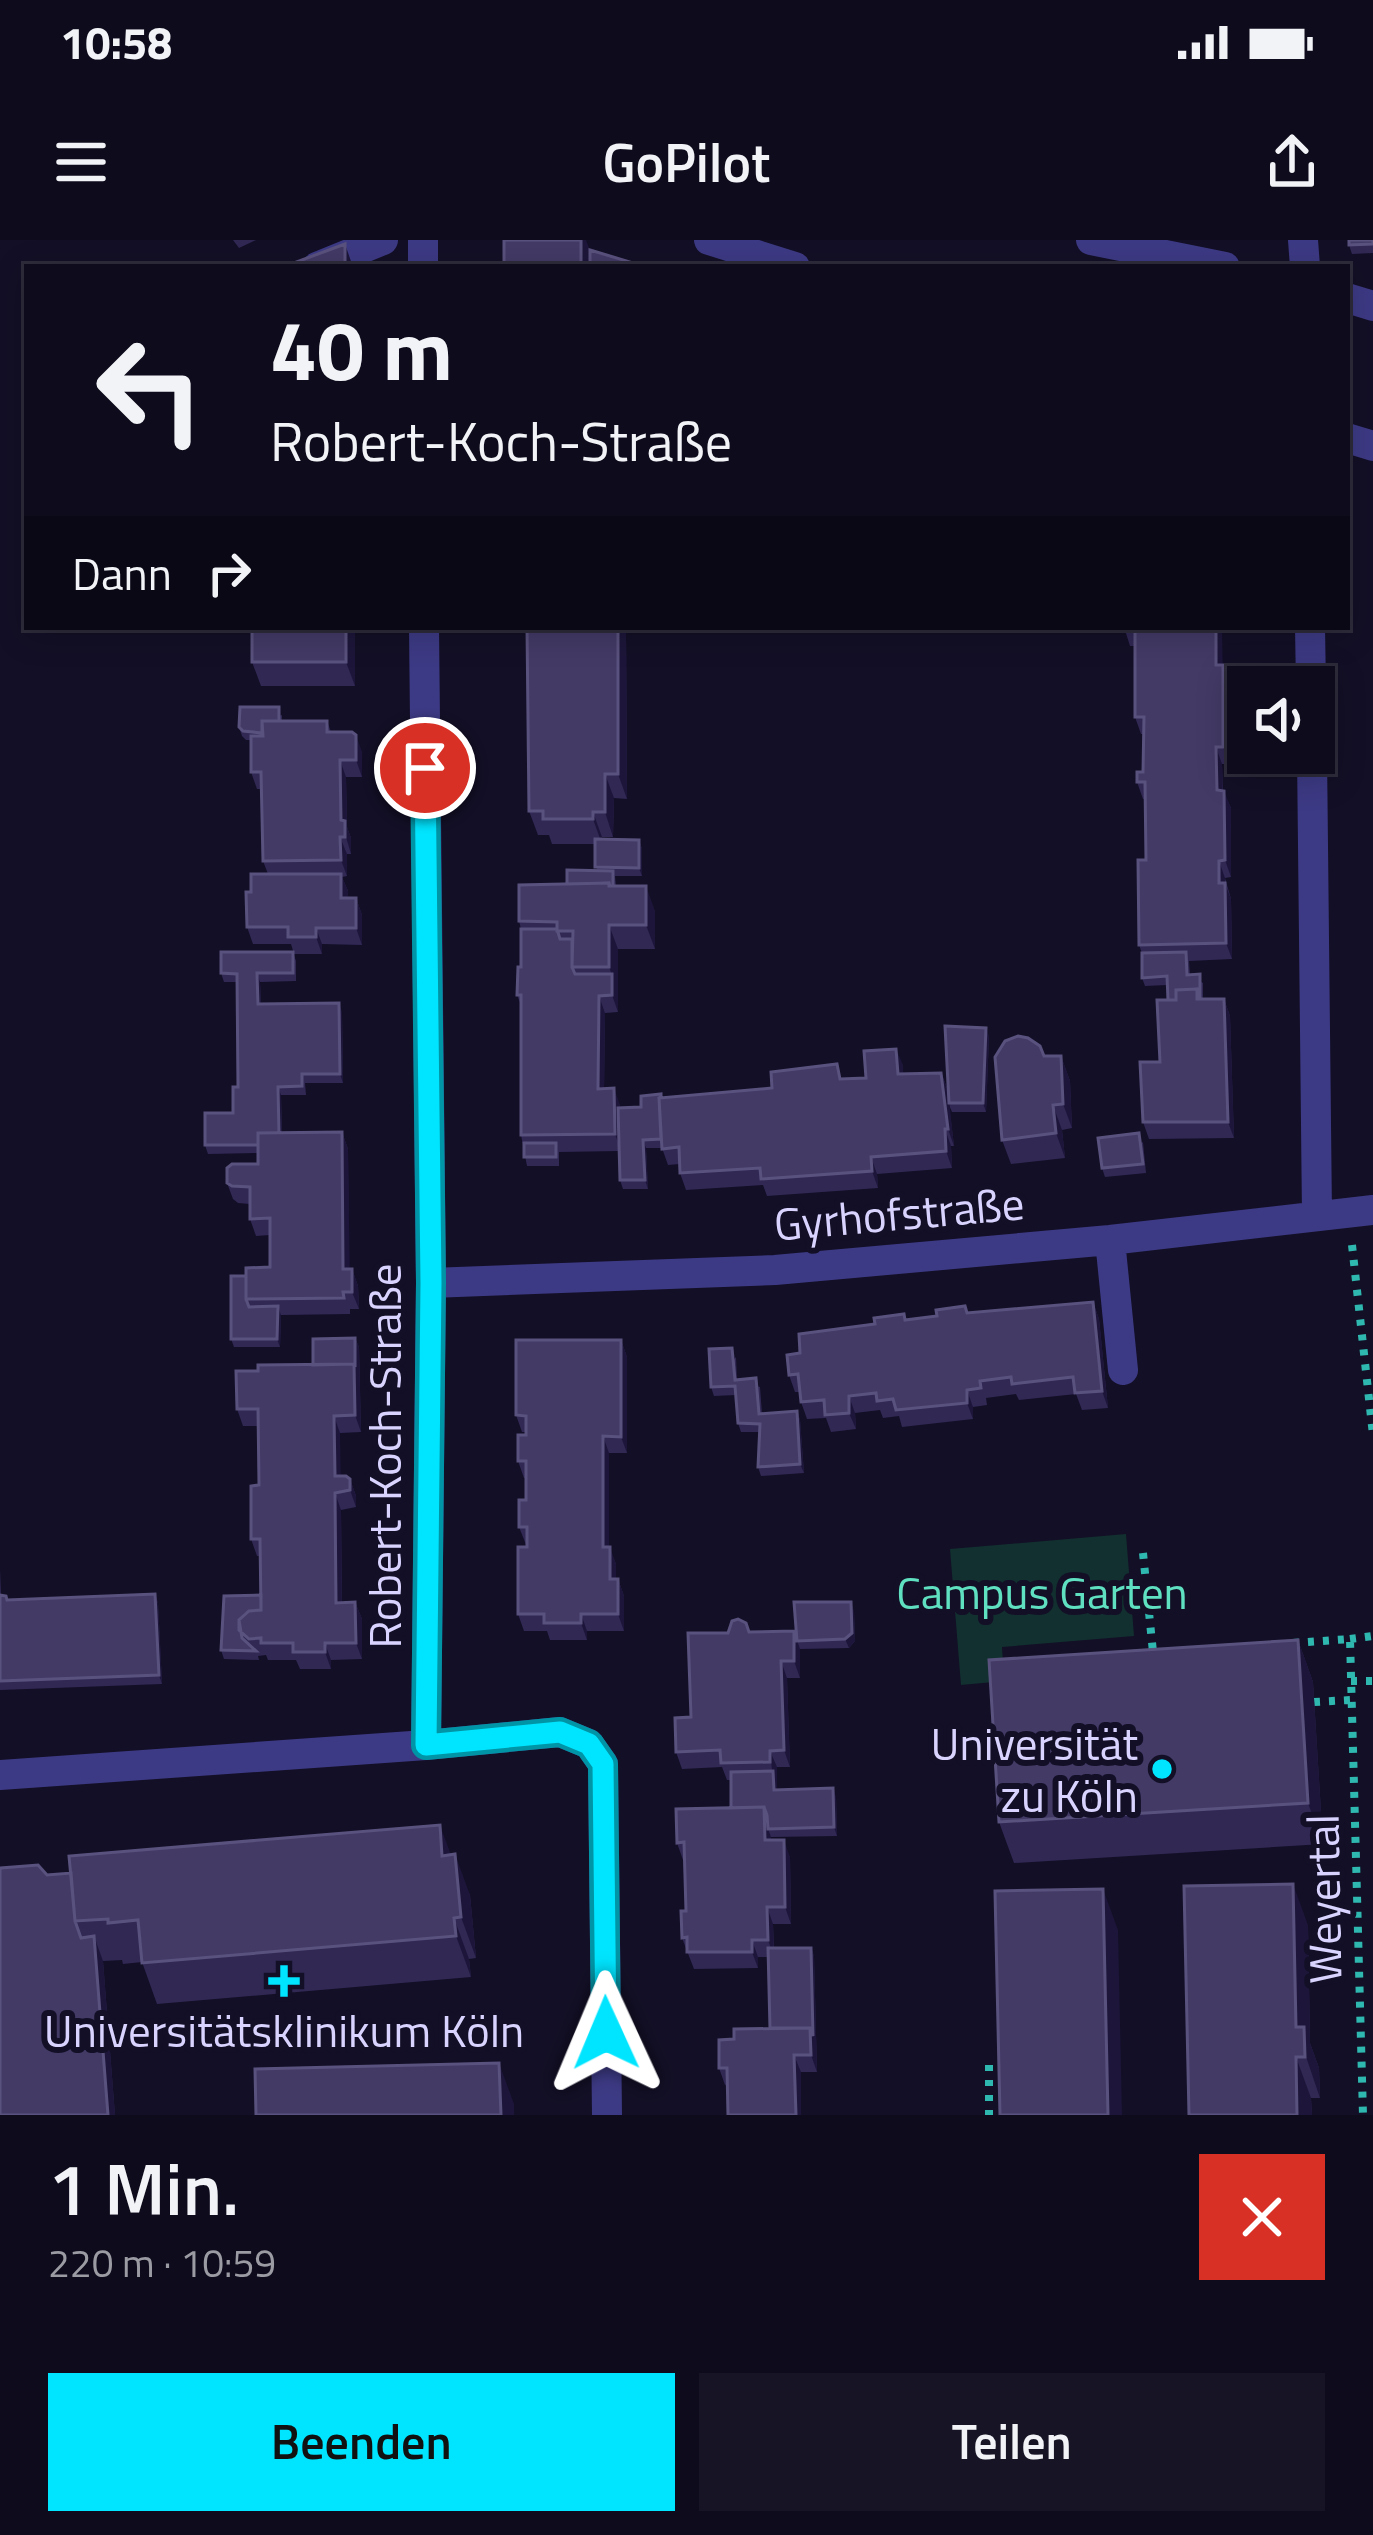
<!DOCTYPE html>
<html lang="de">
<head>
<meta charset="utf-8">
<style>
	body { margin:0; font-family:"Titillium Web",sans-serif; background:#171425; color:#f1f3f6; height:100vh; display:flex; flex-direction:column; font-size:45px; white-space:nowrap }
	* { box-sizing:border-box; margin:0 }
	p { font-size:39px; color:#9b9ba3 }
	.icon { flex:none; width:66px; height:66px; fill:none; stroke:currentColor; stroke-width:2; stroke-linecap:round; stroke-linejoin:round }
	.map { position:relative; height:1875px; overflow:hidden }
	.side { display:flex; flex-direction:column; background:#0e0b1c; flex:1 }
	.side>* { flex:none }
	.guide { position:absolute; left:24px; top:24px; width:1326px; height:366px; border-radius:0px; box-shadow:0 6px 30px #0003,0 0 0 3px #2e2b3b; background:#0e0b1c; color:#f1f3f6; overflow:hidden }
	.fabs { position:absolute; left:1227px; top:426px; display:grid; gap:24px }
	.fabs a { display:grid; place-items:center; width:108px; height:108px; border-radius:0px; background:#0e0b1c; box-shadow:0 6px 30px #0003,0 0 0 3px #2e2b3b; font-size:60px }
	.pin { position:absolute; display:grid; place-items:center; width:102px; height:102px; color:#fff; margin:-51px; border:6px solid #fff; border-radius:50%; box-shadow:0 3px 12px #0007 }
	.me { position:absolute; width:132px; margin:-66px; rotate:359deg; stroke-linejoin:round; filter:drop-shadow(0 0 9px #0008) }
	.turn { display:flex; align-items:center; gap:42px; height:252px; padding:0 48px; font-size:54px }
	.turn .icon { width:156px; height:156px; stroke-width:2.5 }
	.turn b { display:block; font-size:84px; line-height:102px }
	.then { display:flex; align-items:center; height:114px; padding:0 48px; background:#0003; gap:24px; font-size:45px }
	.round { display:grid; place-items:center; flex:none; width:126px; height:126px; border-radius:0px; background:#171425 }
	.summary { display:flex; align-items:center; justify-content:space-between; height:204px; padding:0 48px }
	h1 { font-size:72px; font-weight:600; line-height:90px }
	.cta { display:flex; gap:24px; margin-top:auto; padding:24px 48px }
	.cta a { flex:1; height:138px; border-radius:0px; background:#00e5ff; color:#111; font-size:48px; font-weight:600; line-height:138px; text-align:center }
	.cta a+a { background:#171425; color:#f1f3f6 }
	.status { display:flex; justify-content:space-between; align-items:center; height:84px; padding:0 60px; background:#0e0b1c; direction:ltr }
	.status svg { height:33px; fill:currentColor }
	header { display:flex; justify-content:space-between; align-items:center; height:156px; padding:0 48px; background:#0e0b1c; font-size:54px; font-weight:600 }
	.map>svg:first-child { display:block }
</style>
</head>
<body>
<div class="status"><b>10:58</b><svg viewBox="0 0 49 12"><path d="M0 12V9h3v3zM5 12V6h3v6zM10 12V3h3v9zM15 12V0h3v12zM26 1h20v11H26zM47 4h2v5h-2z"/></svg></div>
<header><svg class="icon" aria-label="menu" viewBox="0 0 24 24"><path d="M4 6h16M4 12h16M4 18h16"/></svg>GoPilot<svg class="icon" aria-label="share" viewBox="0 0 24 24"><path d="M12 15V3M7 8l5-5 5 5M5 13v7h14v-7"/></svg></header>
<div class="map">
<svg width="1373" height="1875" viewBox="0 0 1373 1875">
	<rect width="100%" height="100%" fill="#130f26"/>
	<path fill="#12302f" d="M1126,1294l8,102 -132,11 2,34 -43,4 -11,-136z"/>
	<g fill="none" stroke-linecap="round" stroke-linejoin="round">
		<path stroke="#2fb8b0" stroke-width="8" stroke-dasharray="6 9" stroke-linecap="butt" d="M1352,1005l21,190
			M1143,1313l10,99
			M1350,1399l23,-3
			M1293,1403l57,-4 13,476
			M1351,1441h22
			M1314,1462l37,-2
			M989,1825v50"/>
		<path stroke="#3d3a85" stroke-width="30" d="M709,0l86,27
			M1091,0l134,27
			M1303,0l2,27
			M317,27l66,-27
			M423,27v-27
			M1347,58l26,8
			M1347,198l26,8
			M424,387l7,656 -5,462
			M1310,387l1,60
			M1312,513l5,463
			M1110,1000l13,130
			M431,1043l344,-13 335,-30 263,-30
			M0,1535l426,-30 134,-13 29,12 14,20 4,351"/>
	</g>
	<path fill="#312854" d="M233,0h23l-17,8z
		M1373,0v13l-21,1 -3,-9z
		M252,387h103v59h-94l-9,-24z
		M527,387h99l1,172 -13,-1 -1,39h-11v2l37,1 3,9v27h-27l1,10 39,25v38h-37v63l-13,1 -1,75 16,17v3l21,-1 21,-10 110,-9 71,-9 23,-1 37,-13v9l38,-1 7,17 41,-54 -3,76h-34l-3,-7 5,41h-3l1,22 -75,6 1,14 -111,8 -4,-11 -77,5 -6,-17v-9l-12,1 -6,-17h-16l2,41h-25l-3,-9 -1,-29 -60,1v14h-32l-6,-31v-130l-4,-10 4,-28v-38l-2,-8 48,-37 30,-14 -2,-26h-43l-3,-9h-11l-9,-24z
		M1124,387h98v38l7,17v82h-7l1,27 8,17v69l-6,1 6,21 1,60 -43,2 1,14 13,8v16h21l6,17 4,122 -85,1 -6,-17 17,-60 8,-62 -1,-15 -22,1 -3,-8v-25l-3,-8 7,-85 -1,-61h-2l-6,-17 6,-10 1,-38h-3l-6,-17v-71h-5z
		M282,475v6h45l4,11 31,20v25h-16l1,50 4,11v16h-4v22l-5,1 6,14 -1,7h9l6,17v30l-40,-1v10h-28l-3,-10h-38l-6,-17 4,-35 17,-18 -5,-13 -1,-72h-5l-6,-17v-32h-5l-4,-4 -3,-9z
		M293,712l3,9v20l-36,1 1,22 81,8 1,71h-38l1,12h-25l1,38 60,-1 6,17 1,120h3l6,17 1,23h-9v5l-69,1 -1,32h-46l-3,-8 15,-63 24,-9v-32l-14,1 -6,-17v-15l-12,-1 -5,-4 -6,-16 31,-19v-11l-50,1 -3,-9 28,-32 5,-26 -1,-105h-13l-3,-9z
		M1044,816h17l9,25 2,47 -10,2 3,28 -54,6 -9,-24z
		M1143,902l3,31 -41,4 -3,-9z
		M1093,1062l6,17 9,89 -26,2 -6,-16 -57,6 -3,-6 -30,4 1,7 -14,2v12l-71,8 -3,-11 -16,2 -3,-8 -25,3 1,16 -25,3 -5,-14 -19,1 -6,-17 -1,-10h-5l-6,-17 11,-22 106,-33 61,-7z
		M355,1098l4,9 2,85 -21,1v43l10,3 6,17v11l-15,3 1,92h13l7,17v40l-31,1v9h-31l-4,-9h-28l-2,-5 -8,1 1,4 -35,-1 -3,-9 40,-55 -1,-39h-3l-6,-17 8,-54v-59h-16l-6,-17 21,-38 55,-6z
		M621,1100l6,17v96h-18v94l7,17v15h2l6,17v35h-37v9h-37l-3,-9h-23l-6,-17 9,-67 -8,-20 7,-27v-22h-2l-6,-17 8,-29h-4l-6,-17z
		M736,1117l1,22 23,8 2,27 35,-3 3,9 4,53 -43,3 -3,-9 1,-35h-18l-3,-9 -2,-28 -22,1 -3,-9z
		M0,1329l1,26 6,5 148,-6 3,9 4,81 -162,6z
		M854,1371l1,30 -6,7 -49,1v29h-13l3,89h-13v23l59,7 1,39 -66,1v3l19,17 1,67h-18l1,24h37l3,8 3,116h-16l-76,13 -6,-17 15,-29 36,-11 -2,-71h-10v11l-64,1 -12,-31 4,-27 -1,-51h-2l-6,-17 54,-35v-28h-4l-5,-13 -40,2 -6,-17 73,-120 45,-1 3,8z
		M1298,1400l15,42 10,162 -309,19 -15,-41z
		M451,1615l19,40 6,63 -7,1 2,18 -314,27 -15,-42 -19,2 -1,-4 -19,1 12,154h-115l47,-240z
		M1308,1685l2,118 9,25 1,30h-9l1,17h-123z"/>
	<path fill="#1d163a" d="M581,0h5l7,18v9h-12z
		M345,4l8,23h-8z
		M346,387h9v59l-9,-24z
		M618,387h8l1,172 -9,-25z
		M1216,387h6l1,55 -7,-17z
		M1223,425l6,17v82l-6,-17z
		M356,495l6,17v25l-6,-17z
		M1216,507l6,17 1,43 -6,-17z
		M340,520l6,17 1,50 4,11v16l-10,-34z
		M605,534l9,24 -1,39 -8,-25z
		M1224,551l7,17v69l-6,-17z
		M593,572l9,25v7l-9,-25z
		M340,597l7,17v22l-6,-16z
		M639,600l3,9v27l-3,-8z
		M1219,621l6,17v21v-16l6,16 1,60 -6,-16z
		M341,634l7,17 -1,23 -6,-16z
		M646,646l9,25v38l-9,-24z
		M356,658l6,17v30l-6,-17z
		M609,685l9,24v42l-9,-24z
		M316,688l6,16v10l-6,-17z
		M257,733l3,9 1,30 -3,-8z
		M612,734l6,17v21l-6,-17z
		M599,756l6,17 -1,92 -6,-16z
		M1224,759l6,17 4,122 -6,-16z
		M339,763l3,9 1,71 -3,-9z
		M986,788l3,8 -3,76 -3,-9z
		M896,809l7,16 1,26 -6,-17z
		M1061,816l9,25 2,47 -9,-24z
		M941,833l7,17 6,56 -6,-17z
		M278,847l3,8 1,55 -3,-9z
		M614,848l6,17 1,46 -6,-17z
		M1053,865l9,25 3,28 -9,-25z
		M945,889l6,17 1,22 -6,-17z
		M342,892l6,17 2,137 -7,-17z
		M643,900l3,8 2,41 -3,-9z
		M871,917l6,17 1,14 -6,-17z
		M352,1029l6,17 1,23 -7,-17z
		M1093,1062l6,17 9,89 -6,-17z
		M278,1066l3,9 -1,32 -3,-8z
		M355,1098l4,9 2,85 -6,-17z
		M621,1100l6,17v96l-6,-16z
		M967,1150l6,17v12l-6,-16z
		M849,1156l6,17 1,16 -7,-16z
		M797,1171l3,9 4,53 -4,-9z
		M334,1176l6,17 1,60 -6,-17z
		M603,1196l6,17v111l-6,-17z
		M350,1239l6,17v11l-6,-17z
		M335,1253l6,17 1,109 -6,-16z
		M610,1307l6,17v32l-6,-17z
		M618,1339l6,17v35l-6,-17z
		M155,1354l3,9 4,81 -3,-9z
		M355,1362l7,17v40l-6,-16z
		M851,1362l3,9 1,30 -6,7 -4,-9z
		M581,1374l6,17v9l-6,-17z
		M794,1391l6,18v29l-6,-17z
		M1298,1400l15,42 10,162 -15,-41z
		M325,1403l6,17v9l-6,-17z
		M781,1421l6,17 3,89 -6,-17z
		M770,1511l7,16v31l-3,-8z
		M833,1548l3,9 1,39 -3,-9z
		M764,1567l7,17 -3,5 3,8 1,20 -7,-17z
		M440,1585l15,41 -13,-10z
		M784,1600l6,17 1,67 -6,-17z
		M455,1614l15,41 6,63 -15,-41z
		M1293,1644l15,41 2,118 9,25 1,30 -24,-71z
		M1103,1649l15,41 4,185h-14z
		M767,1667l6,17 1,33 -6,-17z
		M454,1678l15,41 2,18 -15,-41z
		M94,1696l9,25 12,154h-7z
		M752,1700l6,17v11l-6,-16z
		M811,1708l3,8 3,116 -6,-17z
		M794,1815l7,17v43h-5z
		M1296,1817l15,41 1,17h-15z
		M499,1823l15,41v11h-13z"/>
	<path fill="#433a66" stroke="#5a527e" stroke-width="3" d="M504,0h77v27h-77z
		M1349,0h24v4l-24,1z
		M345,4v23h-62z
		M590,10l50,15v2h-50z
		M252,387h94v35h-94z
		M527,387h91v147h-13v38h-12v7h-50v-8h-14z
		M1124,387h92v38h7v82h-7l1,43 7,1 1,69 -6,1v22h6l1,60 -87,2 -1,-85h8l-1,-78h-8v-10h6l1,-55h-9v-88h-11z
		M240,467h39v14h-17v12l-19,-2 -4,-4z
		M262,481h65v11h25l4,3v25h-16l1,60 4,1v16h-5l1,23 -78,1 -2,-89h-10v-36h12z
		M595,599l44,1v28l-44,-1z
		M567,630l46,1v15h-3l-1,-3 -42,1z
		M251,634h90v24h15v30h-40v9h-28v-10h-41l-1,-35h5z
		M609,643v3h37v39h-37v42h-37l1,-36h-16v-9l-38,-1v-36z
		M521,689h36l3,10h12v28l3,7h37v21l-13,1 -1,93 16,-1 1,46 -94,1v-140h-4l1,-28h3z
		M221,712h72v21h-36l1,31 81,-1 1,71h-38v12l-24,1 1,46h-21v12h-53v-32h28v-26h5l-1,-113 -16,-1z
		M1186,712l1,23 13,-1v24l-3,-9 -21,1v10h-8l-1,-24 -25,2v-25z
		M1197,749v10h27l4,123h-85l-3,-60h20l-3,-62h19v-10z
		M945,786l41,2 -3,75h-34z
		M1018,796l10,2 12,8 4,10h17l2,48 -10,1 3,28 -54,7 -7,-83 10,-16z
		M896,809l2,25 43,-1 7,56h-3l1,22 -75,6 1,14 -111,8 -1,-11 -80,5 -1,-26 -17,2 -3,-51 113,-10 -1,-16 66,-8 3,15 26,-1 -2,-27z
		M661,854v3l-2,1 2,41 -18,1 2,40h-25l-2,-72 23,-1v-11z
		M342,892l1,137h9v23h-9l1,6 -98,1v-31l24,-1v-49l-20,1v-32l-18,-1 -5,-3v-15l5,-4h26v-31z
		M1139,893l4,31 -41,4 -4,-30z
		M524,903h32v14h-32z
		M231,1036h15v23l3,8 29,-1 -1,33h-46z
		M1093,1062l9,89 -27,2 -2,-16 -61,7 -1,-7 -31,4 1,7 -14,2v13l-71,7 -3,-11 -16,2 -1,-8 -27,3v17l-24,2 -1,-15 -23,2 -3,-28 -9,1 -2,-20 13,-2 -1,-19 76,-10 -1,-6 30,-4 1,6 32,-4 -1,-6 29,-4 2,7z
		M355,1098v29l-1,-3 -41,1v-26z
		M516,1100h105v97l-18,-1v111h7v32h8v35h-37v9h-37v-9h-26v-67h9v-20h-8v-27h7v-39h-8v-26h8v-19l-10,-1z
		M732,1108l3,32 21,-2 3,36 38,-3 3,53 -42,3 2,-43 -22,-1 -3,-37 -24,1 -2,-38z
		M354,1124l1,51 -21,1 1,60h11l4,3v11l-15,3 1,110 19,-1 1,41h-31v9h-32v-9h-32v-5l-12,1 -10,-9v-10l10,-9 12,-1 -1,-71h-9v-53l8,-1 -1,-76h-21l-1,-38h22v-6z
		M155,1354l4,81 -159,6v-86l6,1 1,4z
		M261,1355v15l-12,1 -10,9 3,18 14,13 -35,-1 3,-54z
		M794,1362h57l1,31 -7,6 -48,2z
		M738,1379l8,4 3,9 45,-1v30h-13l3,89 -14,1v11l-49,1 -1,-13 -44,2 -1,-34 16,-1 -3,-84h40l4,-12z
		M1298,1400l10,163 -309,19 -10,-162z
		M773,1531l1,19 59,-2 1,39 -66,2 -1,-14 -3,-8 -33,1v-36z
		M764,1567l1,33h19l1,67h-18l1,33h-16v12h-65v-15l-5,1 -1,-27h5l-2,-69 -7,1 -1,-34z
		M440,1585l2,31 13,-2 6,63 -7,1 2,18 -314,27 -4,-43 -30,3v-4l-33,2 -6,-65z
		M38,1625l9,10 24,-2 4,48 6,17 13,-2 14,179h-108v-245l1,-2z
		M1293,1644l3,143h8l1,30h-9l1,58h-108l-5,-229z
		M1103,1649l5,226h-108l-5,-224z
		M768,1708h43l2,88 -3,-8h-40z
		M810,1788l1,27h-17l2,60h-68l-1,-47h-8v-28l15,-1v-10z
		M499,1823l2,52h-245l-1,-46z"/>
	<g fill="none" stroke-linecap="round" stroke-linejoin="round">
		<g stroke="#0095a6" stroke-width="30">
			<path id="route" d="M425,528l6,515 -5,462 134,-13 29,12 14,20 3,269"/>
		</g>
		<use href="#route" stroke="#00e5ff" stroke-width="21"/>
	</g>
	<g fill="#00e5ff" stroke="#130f26" stroke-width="4.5">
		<circle cx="1162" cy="1529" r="12"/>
		<path d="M278 1723h12v12h12v12h-12v12h-12v-12h-12v-12h12z"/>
	</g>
	<g text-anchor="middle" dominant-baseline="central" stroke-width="12" stroke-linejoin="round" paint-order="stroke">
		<g font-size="45" fill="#d9d4ff" stroke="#130f26">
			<text transform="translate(899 973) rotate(-5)">Gyrhofstraße</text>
			<text transform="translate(384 1216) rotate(-90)">Robert-Koch-Straße</text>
			<text transform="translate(1323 1659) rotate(-91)">Weyertal</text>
		</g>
		<g font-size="45" fill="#5fe0c0" stroke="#130f26">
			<text x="1042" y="1352">Campus Garten</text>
		</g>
		<g font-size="45" fill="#d9d4ff" stroke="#130f26" text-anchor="end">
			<text x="1138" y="1503">Universität<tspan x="1138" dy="52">zu Köln</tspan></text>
			<text x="284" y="1790" text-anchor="middle">Universitätsklinikum Köln</text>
		</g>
	</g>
</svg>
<div class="fabs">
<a><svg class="icon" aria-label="sound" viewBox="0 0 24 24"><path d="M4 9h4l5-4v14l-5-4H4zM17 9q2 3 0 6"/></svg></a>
</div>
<div class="pin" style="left:425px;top:528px;background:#d93025"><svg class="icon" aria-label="arrive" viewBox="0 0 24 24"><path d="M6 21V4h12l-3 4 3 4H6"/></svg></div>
<svg class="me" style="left:606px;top:1793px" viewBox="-20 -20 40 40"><path d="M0-17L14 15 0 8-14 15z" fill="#00e5ff" stroke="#fff" stroke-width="4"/></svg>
<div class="guide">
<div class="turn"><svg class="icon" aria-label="left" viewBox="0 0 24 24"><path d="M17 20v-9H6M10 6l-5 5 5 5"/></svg><div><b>40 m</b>Robert-Koch-Straße</div></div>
<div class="then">Dann<svg class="icon" aria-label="right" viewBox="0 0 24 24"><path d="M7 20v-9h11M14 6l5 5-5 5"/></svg></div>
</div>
</div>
<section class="side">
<div class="summary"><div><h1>1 Min.</h1><p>220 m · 10:59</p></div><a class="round" style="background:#d93025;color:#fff"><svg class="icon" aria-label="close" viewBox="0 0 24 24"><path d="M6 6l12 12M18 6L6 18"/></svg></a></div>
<div class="cta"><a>Beenden</a><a>Teilen</a></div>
</section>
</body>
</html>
